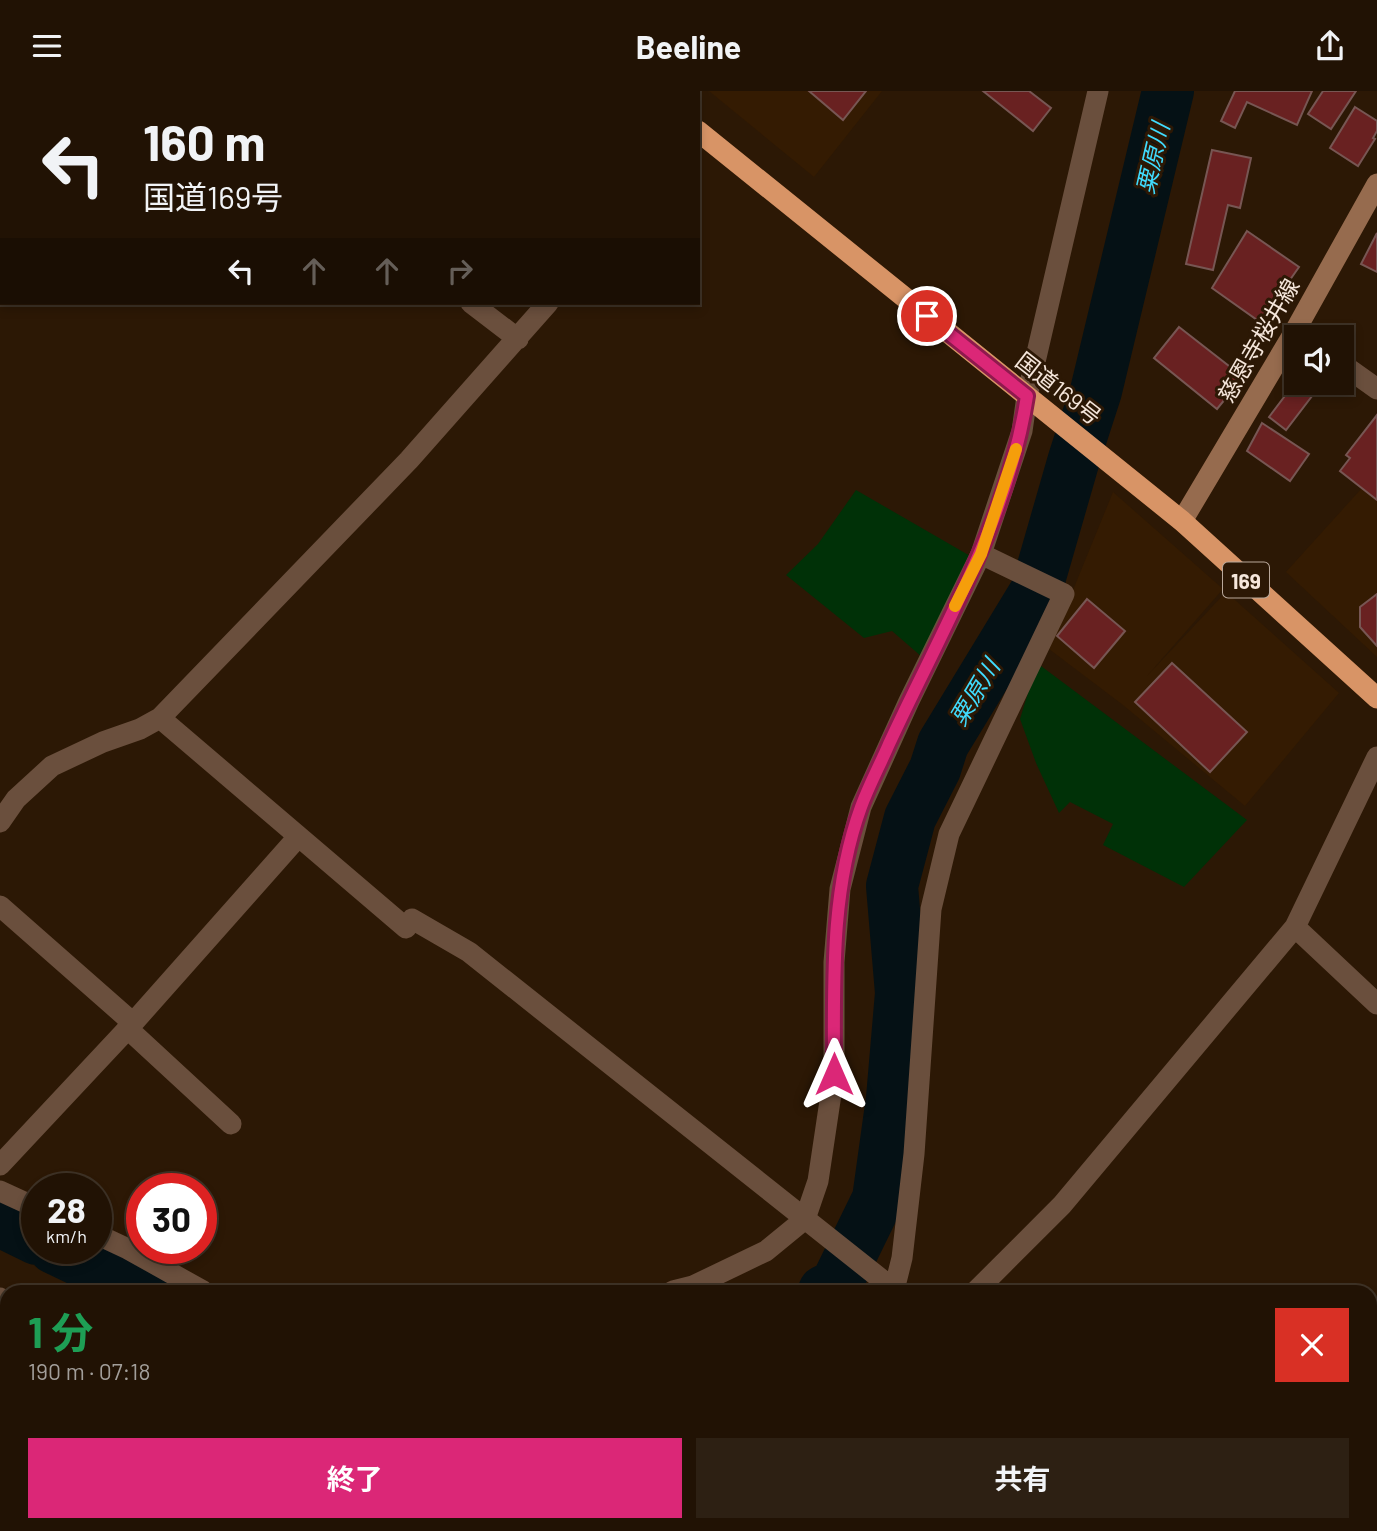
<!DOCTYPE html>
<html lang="ja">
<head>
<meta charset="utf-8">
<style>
	body { margin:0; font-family:Barlow,"Noto Sans JP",sans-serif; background:#2d2013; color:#f1f3f6; height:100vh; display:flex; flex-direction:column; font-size:26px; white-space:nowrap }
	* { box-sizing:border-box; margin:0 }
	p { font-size:23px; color:#a29e9a }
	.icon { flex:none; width:38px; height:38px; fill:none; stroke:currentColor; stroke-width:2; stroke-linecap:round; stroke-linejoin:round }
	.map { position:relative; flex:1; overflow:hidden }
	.panel { position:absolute; left:0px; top:1194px; width:1377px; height:247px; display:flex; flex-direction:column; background:#211204; border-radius:21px 21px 0 0; box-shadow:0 4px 10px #0003,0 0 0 2px #3e3226 }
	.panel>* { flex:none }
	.banner { position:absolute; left:0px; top:0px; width:700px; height:214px; box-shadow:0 4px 10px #0003,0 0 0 2px #3e3226; background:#211204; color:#f1f3f6; overflow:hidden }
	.tools { position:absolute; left:1284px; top:234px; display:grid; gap:14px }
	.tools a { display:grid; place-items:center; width:70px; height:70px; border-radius:0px; background:#211204; box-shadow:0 4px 10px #0003,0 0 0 2px #3e3226; font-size:35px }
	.speed { position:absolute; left:21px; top:1082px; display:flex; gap:14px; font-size:35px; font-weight:700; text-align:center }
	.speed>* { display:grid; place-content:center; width:91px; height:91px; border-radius:50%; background:#211204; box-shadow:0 4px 10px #0003,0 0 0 2px #3e3226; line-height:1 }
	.speed small { font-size:18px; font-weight:400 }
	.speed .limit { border:10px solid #d22; background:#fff; color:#111 }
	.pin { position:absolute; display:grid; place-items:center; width:60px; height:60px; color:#fff; margin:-30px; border:4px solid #fff; border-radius:50%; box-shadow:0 2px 7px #0007 }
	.me { position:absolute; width:77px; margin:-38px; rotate:0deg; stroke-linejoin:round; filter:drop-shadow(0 0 5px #0008) }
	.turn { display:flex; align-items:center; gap:24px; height:147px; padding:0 28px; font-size:32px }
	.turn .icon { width:91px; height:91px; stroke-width:2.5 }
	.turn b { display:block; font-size:49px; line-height:60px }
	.lanes { display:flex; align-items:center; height:66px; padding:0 28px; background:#0003; justify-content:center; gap:35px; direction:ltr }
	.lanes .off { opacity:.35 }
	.round { display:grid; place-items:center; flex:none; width:74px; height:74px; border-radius:0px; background:#2d2013 }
	.head { display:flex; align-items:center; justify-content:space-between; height:119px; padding:0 28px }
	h1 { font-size:42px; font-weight:700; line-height:52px; color:#1e9e55 }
	.button { display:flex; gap:14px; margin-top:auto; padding:14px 28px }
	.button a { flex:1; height:80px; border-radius:0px; background:#db2777; color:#fff; font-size:28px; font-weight:700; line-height:80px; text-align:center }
	.button a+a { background:#2d2013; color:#f1f3f6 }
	header { display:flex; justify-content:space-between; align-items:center; height:91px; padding:0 28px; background:#211204; font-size:32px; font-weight:700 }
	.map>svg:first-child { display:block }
</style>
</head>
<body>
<header><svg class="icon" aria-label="menu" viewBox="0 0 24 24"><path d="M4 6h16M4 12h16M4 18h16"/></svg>Beeline<svg class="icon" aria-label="share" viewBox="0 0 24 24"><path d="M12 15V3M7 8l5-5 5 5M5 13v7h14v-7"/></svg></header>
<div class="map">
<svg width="1377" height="1440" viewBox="0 0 1377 1440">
	<rect width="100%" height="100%" fill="#2c1805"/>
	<path fill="#341b02" d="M709,0h173l-68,86z
		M1362,397l15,9v160l-91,-85z
		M1113,401l110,97 -76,87 79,-84 113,101 -94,113 -122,-101 -74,-56z"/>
	<path fill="#003107" d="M856,399l116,67 -50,100 -30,-26 -28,7 -78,-63 32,-31z
		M1037,572l210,157 -63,67 -81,-42 10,-21 -43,-22 -11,11 -23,-50 -16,-44z"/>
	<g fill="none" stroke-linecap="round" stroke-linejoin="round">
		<path stroke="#051115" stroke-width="52" d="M0,1130l37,18
			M54,1157l90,43
			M824,1200l12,-6 42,-86 14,-101 9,-105 -9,-107 18,-68 25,-49 8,-25 93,-153 38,-132 22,-68 72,-300"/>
	</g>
	<path fill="#692121" stroke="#775653" stroke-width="2" d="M809,0h57l-23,29z
		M983,0h46l22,17 -18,23z
		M1235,0h77l-15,34 -50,-23 -12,26 -14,-7z
		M1323,0h33l-25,38 -23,-15z
		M1355,16l22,14v10l-4,7 2,1 -17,27 -28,-18z
		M1212,59l39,8 -11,50 -12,-3 -15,65 -27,-6z
		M1247,140l52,36 -39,55 -48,-34z
		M1377,142v39l-16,-8z
		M1179,236l64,50 -26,32 -63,-51z
		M1297,289v3h25l-36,47 -17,-13z
		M1377,324v85l-37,-29 10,-13 -4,-3z
		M1262,332l47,31 -19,27 -43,-30z
		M1377,503v52l-17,-19v-20z
		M1087,508l38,32 -31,37 -37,-32z
		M1172,572l75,69 -37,40 -75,-70z"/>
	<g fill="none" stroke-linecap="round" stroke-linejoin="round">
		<path stroke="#6a4f3d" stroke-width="21" d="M159,0l2,2
			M471,212l47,36
			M1342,273l35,25
			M160,627l246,210 6,-9 57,33 427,339
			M0,731l16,-23 36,-33 51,-24 37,-13 20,-11 249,-258 139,-157
			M0,815l133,117
			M1295,836l82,77
			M127,937l104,96
			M0,1074l133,-142 165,-186
			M0,1100l37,17
			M96,1143l32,15 75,42
			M673,1200l20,-5 73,-35 39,-32 13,-38 16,-107v-112l6,-73 21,-82 48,-106 72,-147 41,-123 5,-35 71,-305
			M891,1200l3,-1 8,-32 12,-104 17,-245 18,-75 115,-240 -83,-40
			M976,1200l86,-86 233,-278 82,-170
			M0,1207l7,4
			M0,1395l7,10
			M23,1433l4,7
			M803,1440l3,-7
			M941,1440l3,-5
			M1006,1440l4,-7
			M1133,1440l3,-7"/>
		<path stroke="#966b4e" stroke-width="21" d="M102,2l2,-2
			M0,135l2,-2
			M1182,430l113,-190 82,-147"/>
		<path stroke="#d89466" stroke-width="21" d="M649,0l2,2
			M698,40l484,390 195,177"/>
	</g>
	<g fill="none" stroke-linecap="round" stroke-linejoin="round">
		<g stroke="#8e194d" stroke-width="18">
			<path id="route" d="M834,983c0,-90 -4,-182 27,-267 8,-22 19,-42 28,-63 52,-113 119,-223 138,-348l-100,-80"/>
		</g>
		<use href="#route" stroke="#db2777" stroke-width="12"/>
		<path stroke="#f59e0b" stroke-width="12" d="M955,515l26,-52 35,-105"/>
	</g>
	<g text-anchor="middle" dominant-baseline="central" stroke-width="6" stroke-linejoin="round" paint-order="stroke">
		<rect fill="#2c1805" stroke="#b9a89b" stroke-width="2" x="1223" y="471.5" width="46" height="35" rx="5"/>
		<g font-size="21" font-weight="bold" fill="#f5e6db">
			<text x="1246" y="489">169</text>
		</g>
		<g font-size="23" fill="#f5e6db" stroke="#2c1805">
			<text transform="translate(1258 249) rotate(-60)">慈恩寺桜井線</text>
			<text transform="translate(1059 297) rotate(38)">国道169号</text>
		</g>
		<g font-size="24" font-style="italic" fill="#40dbfd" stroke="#2c1805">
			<text transform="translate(1152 67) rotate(-77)">粟原川</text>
			<text transform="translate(974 601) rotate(-59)">粟原川</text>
		</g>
	</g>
</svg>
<div class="tools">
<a><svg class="icon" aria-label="sound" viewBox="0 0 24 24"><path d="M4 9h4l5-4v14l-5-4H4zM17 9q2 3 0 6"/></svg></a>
</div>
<div class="speed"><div>28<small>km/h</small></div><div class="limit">30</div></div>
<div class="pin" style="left:927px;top:225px;background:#d93025"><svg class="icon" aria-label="arrive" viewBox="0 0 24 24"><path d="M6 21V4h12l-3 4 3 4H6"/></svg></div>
<svg class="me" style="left:834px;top:983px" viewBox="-20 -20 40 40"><path d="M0-17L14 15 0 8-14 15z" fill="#db2777" stroke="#fff" stroke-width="4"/></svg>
<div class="banner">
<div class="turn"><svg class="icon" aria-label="left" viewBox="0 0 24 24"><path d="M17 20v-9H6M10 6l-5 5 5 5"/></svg><div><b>160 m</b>国道169号</div></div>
<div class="lanes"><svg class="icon" aria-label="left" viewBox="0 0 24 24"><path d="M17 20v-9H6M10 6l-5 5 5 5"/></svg><svg class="icon off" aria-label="ahead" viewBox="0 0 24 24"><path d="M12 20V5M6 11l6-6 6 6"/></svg><svg class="icon off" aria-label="ahead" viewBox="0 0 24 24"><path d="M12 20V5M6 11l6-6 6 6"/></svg><svg class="icon off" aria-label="right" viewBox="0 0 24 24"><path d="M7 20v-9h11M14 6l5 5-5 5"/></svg></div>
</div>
<section class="panel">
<div class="head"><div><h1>1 分</h1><p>190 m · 07:18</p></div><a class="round" style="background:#d93025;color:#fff"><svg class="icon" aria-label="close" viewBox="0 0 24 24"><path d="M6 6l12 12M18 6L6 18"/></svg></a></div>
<div class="button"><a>終了</a><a>共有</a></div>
</section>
</div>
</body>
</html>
